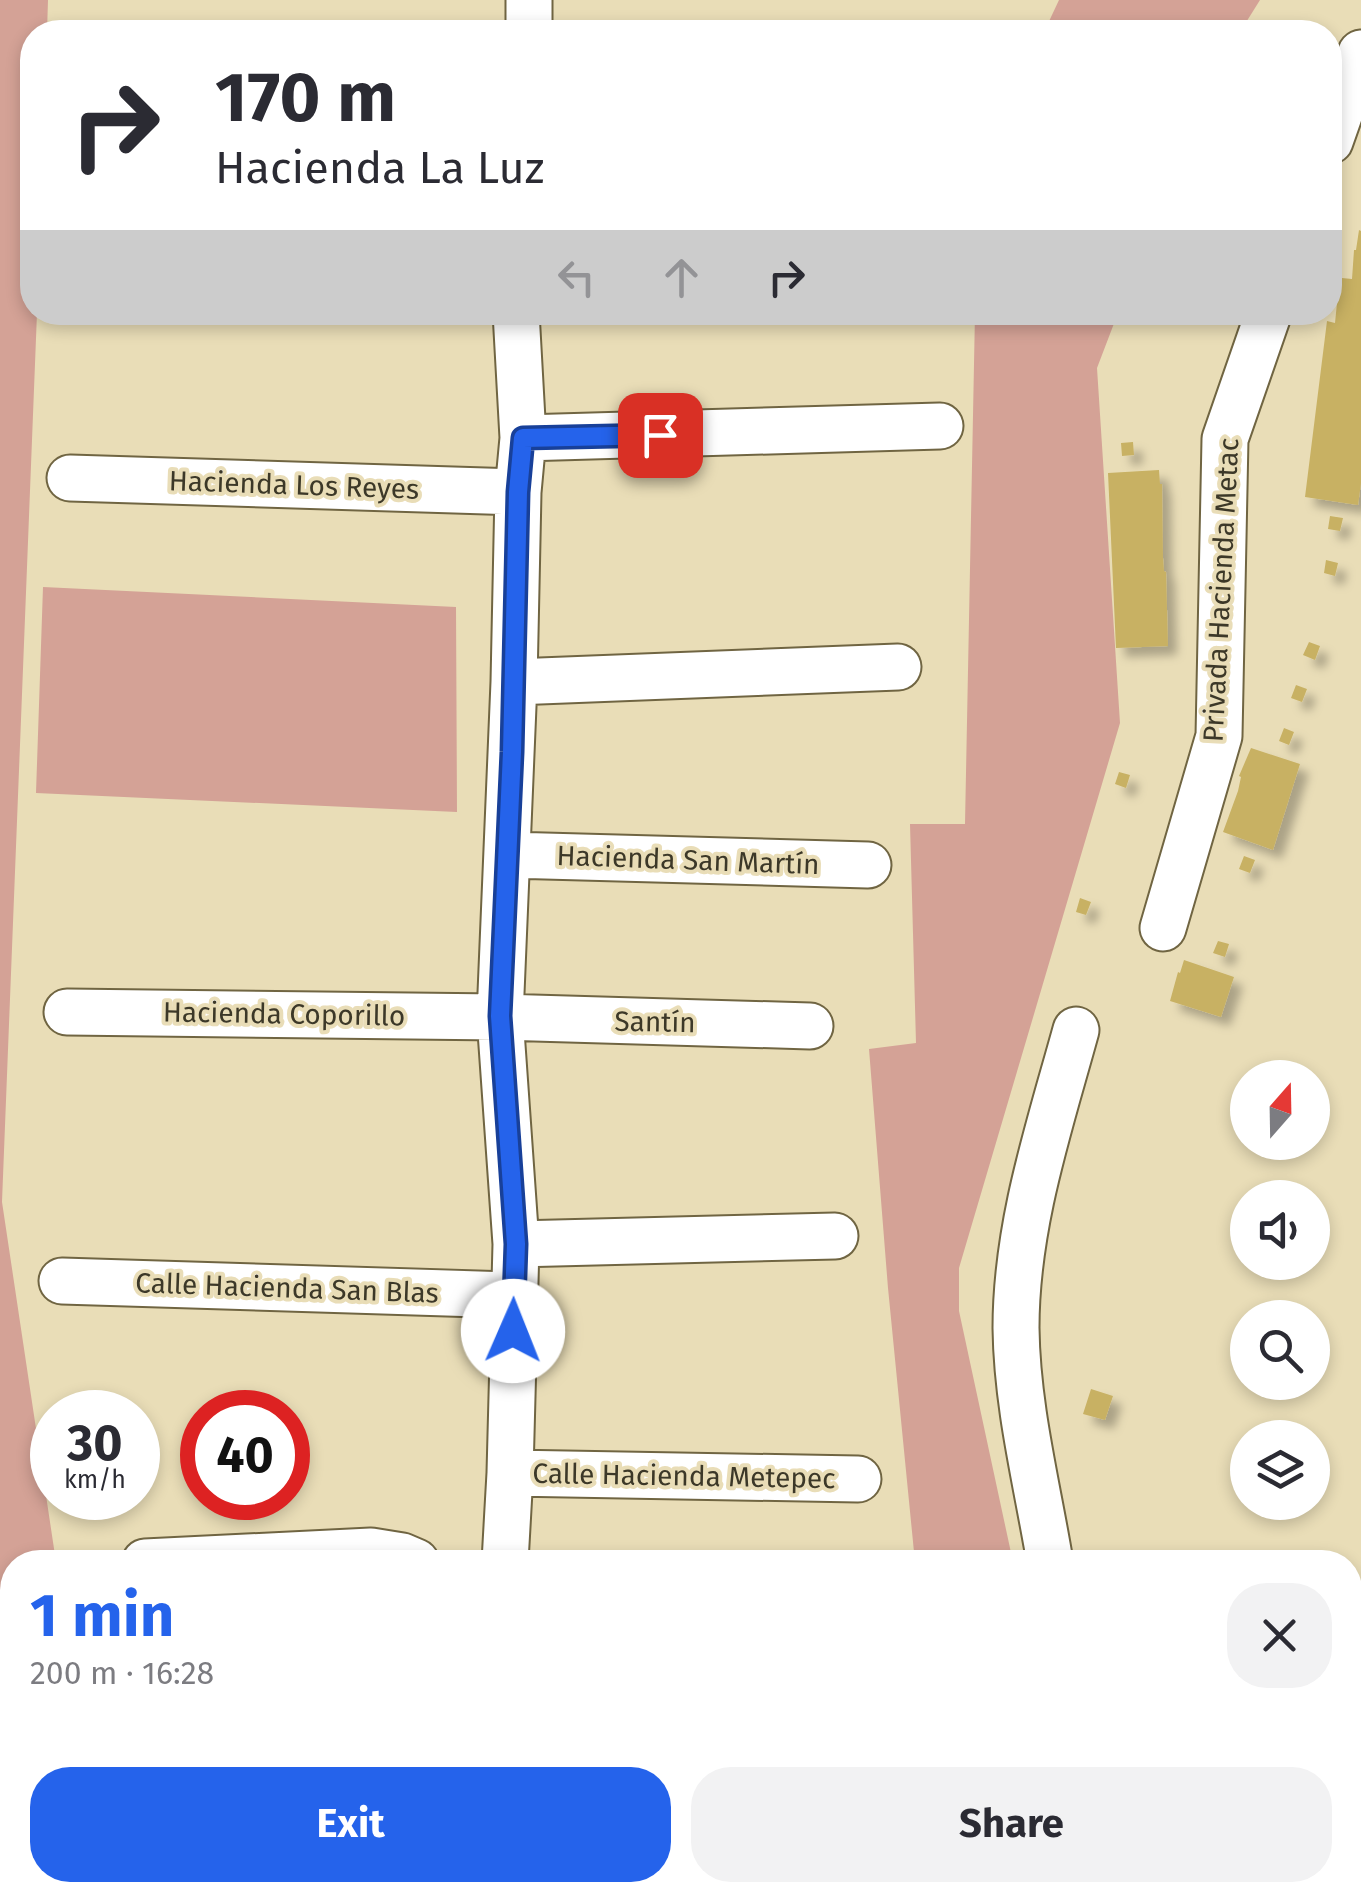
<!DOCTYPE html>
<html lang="en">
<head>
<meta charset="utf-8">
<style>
	body { margin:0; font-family:"Fira Sans",sans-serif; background:#f2f2f3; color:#2b2b33; height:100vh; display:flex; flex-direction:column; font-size:38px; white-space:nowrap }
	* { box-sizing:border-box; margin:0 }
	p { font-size:32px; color:#7c7c81 }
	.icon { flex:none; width:55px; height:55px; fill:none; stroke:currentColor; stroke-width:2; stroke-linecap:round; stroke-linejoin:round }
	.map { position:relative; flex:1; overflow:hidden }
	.panel { position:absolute; left:0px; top:1550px; width:1362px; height:352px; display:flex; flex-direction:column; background:#fff; border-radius:40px 40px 0 0; box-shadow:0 5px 15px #0003 }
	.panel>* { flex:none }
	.guide { position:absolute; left:20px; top:20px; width:1322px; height:305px; border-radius:40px; box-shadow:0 5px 15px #0003; background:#fff; color:#2b2b33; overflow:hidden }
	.needle { width:65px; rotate:20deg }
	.tools { position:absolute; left:1230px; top:1060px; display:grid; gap:20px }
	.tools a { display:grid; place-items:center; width:100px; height:100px; border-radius:50%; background:#fff; box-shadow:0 5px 15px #0003; font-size:50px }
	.speed { position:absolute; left:30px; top:1390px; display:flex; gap:20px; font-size:50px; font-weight:700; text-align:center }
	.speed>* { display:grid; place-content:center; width:130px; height:130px; border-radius:50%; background:#fff; box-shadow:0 5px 15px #0003; line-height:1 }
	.speed small { font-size:25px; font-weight:400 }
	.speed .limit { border:15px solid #d22; background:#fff; color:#111 }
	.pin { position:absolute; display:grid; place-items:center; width:85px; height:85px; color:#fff; margin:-42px; border-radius:20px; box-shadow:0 5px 15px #0006 }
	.me { position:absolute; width:110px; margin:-55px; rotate:1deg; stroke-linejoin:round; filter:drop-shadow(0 0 8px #0008) }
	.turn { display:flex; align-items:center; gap:35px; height:210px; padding:0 30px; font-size:45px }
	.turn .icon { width:130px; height:130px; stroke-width:2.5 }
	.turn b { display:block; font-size:70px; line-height:85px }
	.lanes { display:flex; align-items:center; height:95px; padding:0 30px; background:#0003; justify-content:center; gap:50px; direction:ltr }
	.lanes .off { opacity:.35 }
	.round { display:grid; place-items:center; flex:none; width:105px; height:105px; border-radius:40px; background:#f2f2f3 }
	.head { display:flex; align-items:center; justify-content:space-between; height:170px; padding:0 30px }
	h1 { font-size:60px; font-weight:700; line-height:75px; color:#2563eb }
	.primary-button { display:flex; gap:20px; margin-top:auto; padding:20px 30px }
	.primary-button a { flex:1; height:115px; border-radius:40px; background:#2563eb; color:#fff; font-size:40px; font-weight:700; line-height:115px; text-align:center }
	.primary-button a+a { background:#f2f2f3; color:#2b2b33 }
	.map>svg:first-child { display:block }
</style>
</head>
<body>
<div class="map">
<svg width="1361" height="1902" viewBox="0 0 1361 1902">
	<defs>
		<filter id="shadow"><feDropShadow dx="9" dy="9" stdDeviation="5" flood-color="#0004"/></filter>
	</defs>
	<rect width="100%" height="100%" fill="#e9ddb7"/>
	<path fill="#d4a296" d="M0,0h48l-1,32h-15v280l5,1 -35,889 54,360h-44v328h93l2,12h-107z
		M1059,0h201l-20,32h-196z
		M975,313h143l-21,55 23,355 -161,545v43l54,251h-98l-27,-274 -19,-239 47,-6 -6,-219h55z
		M43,587l413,20 1,205 -421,-19z
		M890,1890h78l-3,12h-77z"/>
	<path fill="#c8b164" filter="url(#shadow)" d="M1359,230l2,1v252l-3,22 -53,-8 22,-176 8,2 3,-30h2l2,-15 10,1 2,-29h2z
		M1133,442l1,13 -12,1 -1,-13z
		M1159,470l1,14h2l1,74 1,13 2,1 2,74 -52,2 -8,-175z
		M1330,516l13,2 -3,13 -12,-2z
		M1326,560l12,3 -3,13 -11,-3z
		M1309,642l11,4 -5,14 -12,-5z
		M1296,685l11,4 -5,13 -11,-4z
		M1284,728l10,4 -5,13 -10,-4z
		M1251,748l49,16 -27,86 -50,-18 15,-41 3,-14 -2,-1z
		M1119,772l11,3 -4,13 -11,-4z
		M1244,856l11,4 -5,13 -11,-4z
		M1080,898l11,4 -5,13 -10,-3z
		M1218,941l11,3 -4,13 -12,-4z
		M1184,960l50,17 -13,40 -51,-16 8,-29 2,1z
		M1091,1389l22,7 -8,24 -22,-6z"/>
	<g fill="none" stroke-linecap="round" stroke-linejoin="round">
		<g stroke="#706542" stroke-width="49">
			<path id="minor" d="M529,32v-32
				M1330,141l31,-88
				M523,438l417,-12
				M70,478l448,14
				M514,682l384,-15
				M508,855l360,10
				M1163,928l56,-192 6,-297 44,-127
				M67,1012l433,5 310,9
				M516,1244l319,-8
				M62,1281l451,14
				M510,1473l348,6
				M145,1562l226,-11 31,5 14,6
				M505,1562l5,-89 6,-229 -16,-227 14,-335 4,-190 5,-54 -7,-126
				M1050,1562c-13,-78 -33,-154 -34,-234 0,-103 33,-200 60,-298
				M507,1890v12
				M980,1902l3,-12"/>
		</g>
		<use href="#minor" stroke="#fff" stroke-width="45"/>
	</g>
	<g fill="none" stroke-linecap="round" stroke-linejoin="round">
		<g stroke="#184099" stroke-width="25">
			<path id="route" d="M513,1331l3,-87 -16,-228 12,-264 6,-260 5,-54 137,-3"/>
		</g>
		<use href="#route" stroke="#2563eb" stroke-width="18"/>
	</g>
	<g text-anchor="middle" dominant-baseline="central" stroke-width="8" stroke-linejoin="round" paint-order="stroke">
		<g font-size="28" fill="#3c3828" stroke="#e9ddb7">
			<text transform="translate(294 485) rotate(2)">Hacienda Los Reyes</text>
			<text transform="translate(1221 590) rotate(-87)">Privada Hacienda Metac</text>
			<text transform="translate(688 860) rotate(2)">Hacienda San Martín</text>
			<text transform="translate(284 1014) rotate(1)">Hacienda Coporillo</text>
			<text transform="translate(655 1022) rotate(1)">Santín</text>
			<text transform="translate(287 1288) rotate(2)">Calle Hacienda San Blas</text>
			<text transform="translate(684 1476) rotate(1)">Calle Hacienda Metepec</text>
		</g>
	</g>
</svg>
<div class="tools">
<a><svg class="needle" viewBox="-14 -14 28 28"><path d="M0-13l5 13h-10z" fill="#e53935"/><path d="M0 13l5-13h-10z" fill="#7c7c81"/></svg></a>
<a><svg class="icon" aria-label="sound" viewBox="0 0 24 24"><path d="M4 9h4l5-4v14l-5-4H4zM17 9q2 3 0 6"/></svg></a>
<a><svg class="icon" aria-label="search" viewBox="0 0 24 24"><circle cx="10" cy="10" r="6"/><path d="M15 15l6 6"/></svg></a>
<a><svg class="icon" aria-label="layers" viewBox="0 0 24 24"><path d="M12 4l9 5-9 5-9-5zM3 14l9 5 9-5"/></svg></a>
</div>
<div class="speed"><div>30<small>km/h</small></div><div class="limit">40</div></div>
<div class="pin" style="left:660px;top:435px;background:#d93025"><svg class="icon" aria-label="arrive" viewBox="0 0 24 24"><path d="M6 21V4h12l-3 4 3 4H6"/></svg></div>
<svg class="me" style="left:513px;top:1331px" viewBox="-20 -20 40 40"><circle r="19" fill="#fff"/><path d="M0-13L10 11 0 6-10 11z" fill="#2563eb"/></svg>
<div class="guide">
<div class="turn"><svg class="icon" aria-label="right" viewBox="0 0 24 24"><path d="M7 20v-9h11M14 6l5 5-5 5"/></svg><div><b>170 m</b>Hacienda La Luz</div></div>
<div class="lanes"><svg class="icon off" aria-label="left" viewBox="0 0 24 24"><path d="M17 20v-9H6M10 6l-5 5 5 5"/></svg><svg class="icon off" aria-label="ahead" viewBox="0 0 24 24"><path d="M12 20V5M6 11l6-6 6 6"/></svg><svg class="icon" aria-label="right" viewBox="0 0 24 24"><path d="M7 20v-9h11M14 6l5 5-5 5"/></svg></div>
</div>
<section class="panel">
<div class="head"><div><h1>1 min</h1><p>200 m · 16:28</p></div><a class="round"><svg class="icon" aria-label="close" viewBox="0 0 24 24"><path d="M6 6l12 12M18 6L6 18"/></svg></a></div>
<div class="primary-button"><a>Exit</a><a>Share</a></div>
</section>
</div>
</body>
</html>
